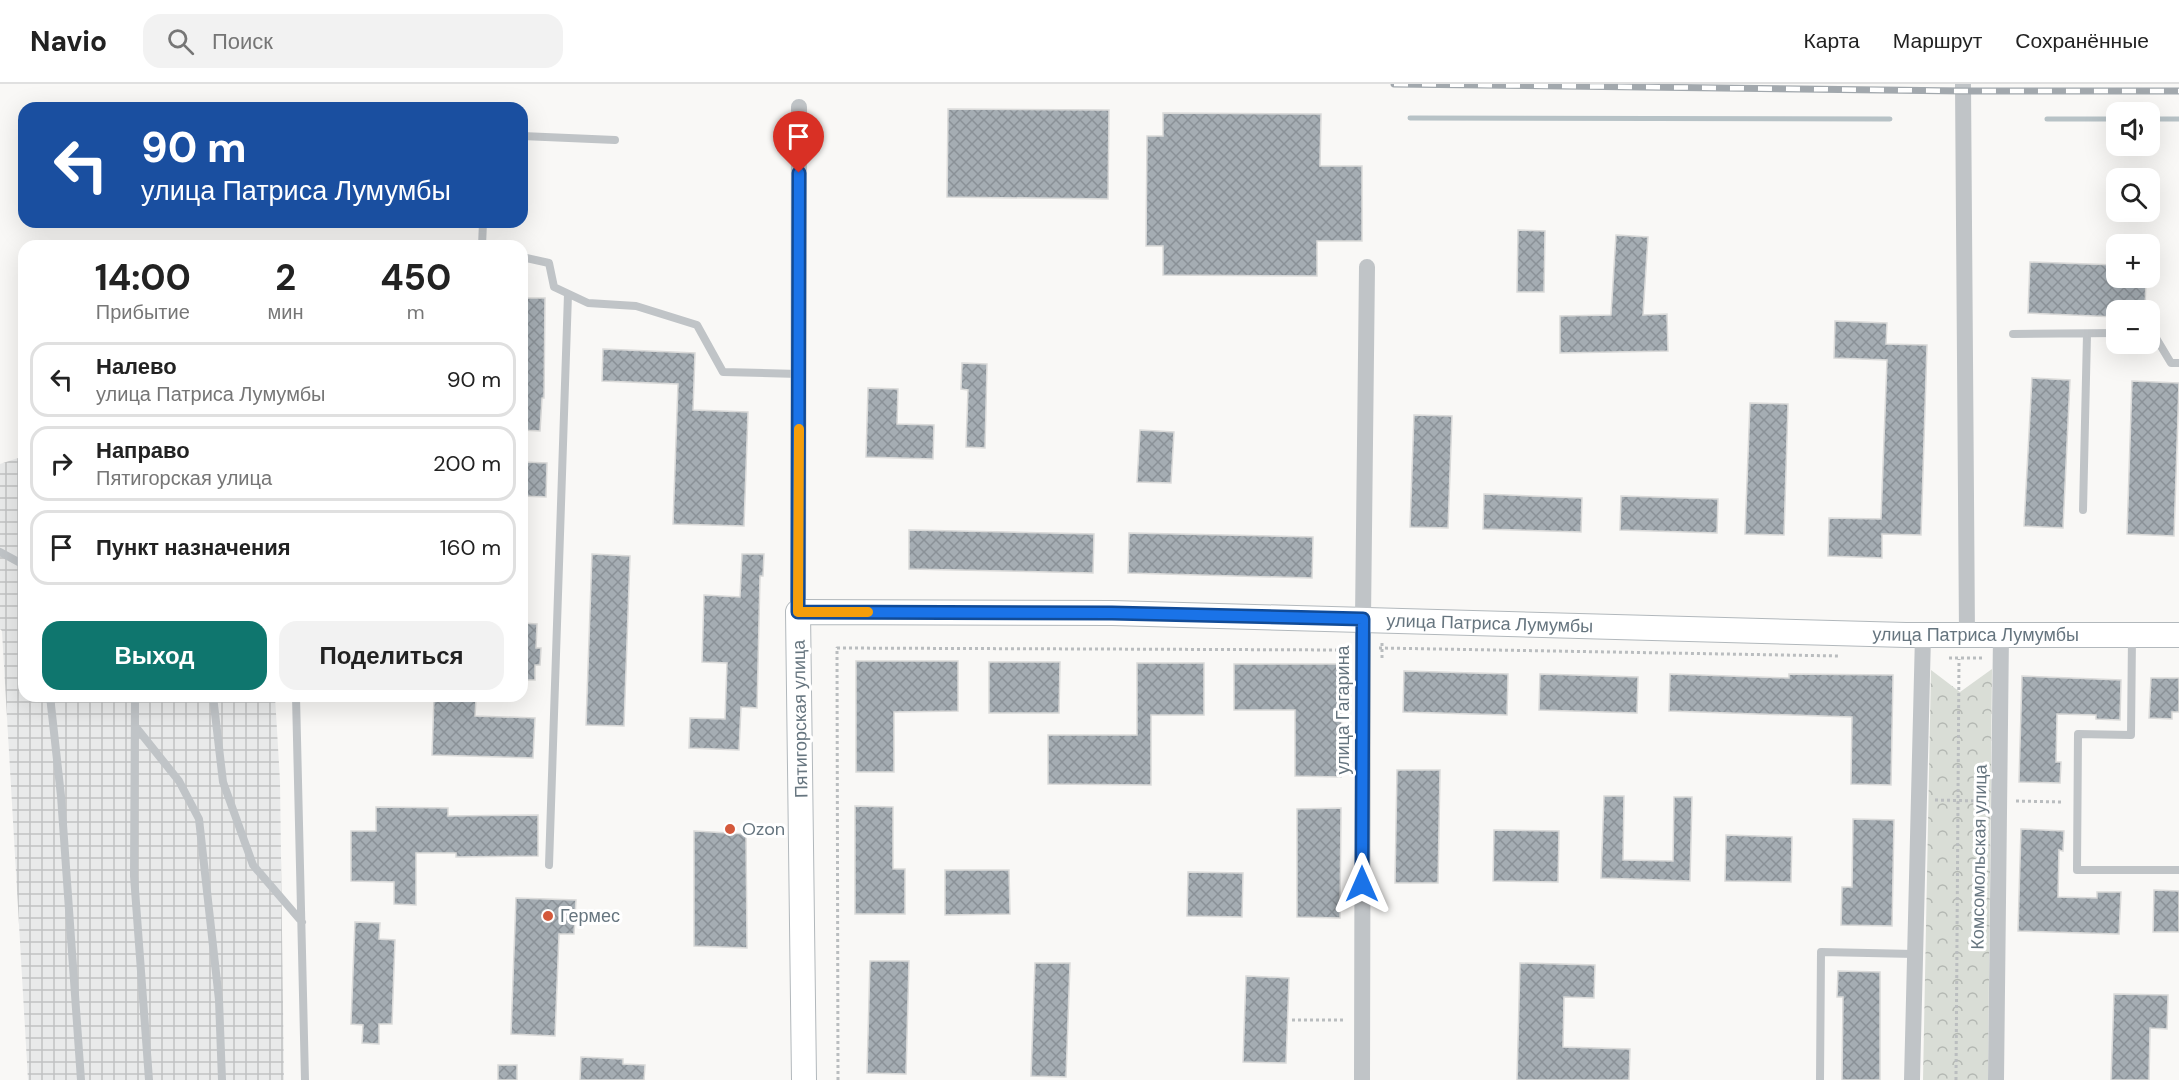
<!DOCTYPE html>
<html lang="ru">
<head>
<meta charset="utf-8">
<style>
	body { margin:0; font-family:"DM Sans",sans-serif; background:#f2f2f2; color:#222; height:100vh; display:flex; flex-direction:column; font-size:22px; white-space:nowrap }
	* { box-sizing:border-box; margin:0 }
	p { font-size:20px; color:#767676 }
	.icon { flex:none; width:33px; height:33px; fill:none; stroke:currentColor; stroke-width:2; stroke-linecap:round; stroke-linejoin:round }
	.map { position:relative; flex:1; overflow:hidden }
	.details { position:absolute; left:18px; top:156px; width:510px; height:462px; display:flex; flex-direction:column; background:#fff; border-radius:18px; box-shadow:0 6px 24px #0002 }
	.details>* { flex:none }
	.hud { position:absolute; left:18px; top:18px; width:510px; height:126px; border-radius:18px; box-shadow:0 6px 24px #0002; background:#1a4fa0; color:#fff; overflow:hidden }
	.controls { position:absolute; left:2106px; top:18px; display:grid; gap:12px }
	.controls a { display:grid; place-items:center; width:54px; height:54px; border-radius:12px; background:#fff; box-shadow:0 6px 24px #0002; font-size:30px }
	.pin { position:absolute; display:grid; place-items:center; width:51px; height:51px; color:#fff; margin:-62px -26px; border-radius:50% 50% 50% 0; rotate:-45deg; box-shadow:0 0 6px #0007 }
	.pin .icon { rotate:45deg }
	.me { position:absolute; width:66px; margin:-33px; rotate:0deg; stroke-linejoin:round; filter:drop-shadow(0 0 4px #0008) }
	.turn { display:flex; align-items:center; gap:21px; height:126px; padding:0 24px; font-size:27px }
	.turn .icon { width:78px; height:78px; stroke-width:2.5 }
	.turn b { display:block; font-size:42px; line-height:51px }
	.eta { display:flex; justify-content:space-evenly; align-items:center; height:102px; text-align:center }
	.eta b { font-size:36px; font-weight:700; line-height:42px }
	.button { display:flex; gap:12px; margin-top:auto; padding:12px 24px }
	.button a { flex:1; height:69px; border-radius:18px; background:#0f766e; color:#fff; font-size:24px; font-weight:700; line-height:69px; text-align:center }
	.button a+a { background:#f2f2f2; color:#222 }
	ul { padding:0; list-style:none }
	li { display:flex; align-items:center; gap:18px; height:75px; margin:0 12px 9px; padding:0 12px; border:3px solid #e0e0e0; border-radius:18px }
	li div { flex:1 }
	li b { display:block; font-size:22px }
	li em { font-style:normal }
	header { display:flex; align-items:center; gap:36px; box-sizing:border-box; height:84px; padding:0 30px; background:#fff; border-bottom:2px solid #e0e0e0 }
	header strong { font-size:28px }
	nav { display:flex; gap:33px; margin-inline-start:auto; font-size:21px }
	.search { width:420px; height:54px; background:#f2f2f2; display:flex; align-items:center; gap:15px; box-sizing:border-box; padding:0 21px; border-radius:18px; color:#767676; font-size:22px }
	.map>svg:first-child { display:block }
</style>
</head>
<body>
<header>
<strong>Navio</strong>
<div class="search"><svg class="icon" aria-label="search" viewBox="0 0 24 24"><circle cx="10" cy="10" r="6"/><path d="M15 15l6 6"/></svg>Поиск</div>
<nav><a>Карта</a><a>Маршрут</a><a>Сохранённые</a></nav>
</header>
<div class="map">
<svg width="2179" height="996" viewBox="0 0 2179 996">
	<defs>
		<pattern id="industrial-grid" width="8" height="8" patternUnits="userSpaceOnUse" patternTransform="scale(1.5)"><rect width="8" height="8" fill="#e9eaea"/><path d="M0 4h8M4 0v8" fill="none" stroke="#c1c2c3"/></pattern>
		<pattern id="park-crowns" width="20" height="18" patternUnits="userSpaceOnUse" patternTransform="scale(1.5)"><rect width="20" height="18" fill="#d9ddd6"/><path d="M2 6a3 3 0 1 1 6 0M12 15a3 3 0 1 1 6 0" fill="none" stroke="#b4b8b3"/></pattern>
		<pattern id="building-cross-hatch" width="8" height="8" patternUnits="userSpaceOnUse" patternTransform="scale(1.5)"><rect width="8" height="8" fill="#a5adb3"/><path d="M0 0l8 8M0 8l8-8" fill="none" stroke="#8a9197"/></pattern>
	</defs>
	<rect width="100%" height="100%" fill="#f9f8f6"/>
	<path fill="url(#industrial-grid)" d="M24,372v240h251l5,85 4,299h-256l-26,-449 -2,-2v-165z"/>
	<path fill="url(#park-crowns)" d="M1992,585l-4,411h-65l8,-410 29,22z"/>
	<g fill="none" stroke-linecap="round" stroke-linejoin="round">
		<path stroke="#b7c2c6" stroke-width="5" d="M1410,34l480,1
			M2047,35h69
			M2150,35h29"/>
	</g>
	<path fill="url(#building-cross-hatch)" stroke="#dadad9" stroke-width="1.5" d="M948,25l161,1 -1,89 -161,-2z
		M1163,29l158,1 -1,52h42v75h-45v35l-154,-1v-29h-17l1,-110h16z
		M1518,146l27,1 -1,61h-27z
		M1616,151l32,2 -5,78 24,-1 1,37 -108,2v-37l51,-1z
		M2030,178l86,3v13h30l-1,32h-29v7l-88,-4z
		M522,214h23l-1,100h-2l-2,33 -18,-1z
		M1835,237l52,2 -1,21 41,1 -6,190 -39,-1v24l-54,-2 1,-38 52,1 6,-159 -53,-2z
		M603,265l92,4 -2,57 55,2 -4,114 -71,-2 5,-140 -76,-3z
		M962,279l25,1 -2,84 -19,-1 2,-57 -7,-1z
		M2032,294l38,2 -7,148 -39,-2z
		M2132,297l47,2 -5,153 -47,-2z
		M868,304l30,1 -1,35 37,1 -1,34 -67,-2z
		M1750,319l38,1 -4,131 -39,-1z
		M1414,331l38,1 -4,112 -38,-1z
		M1140,346l34,2 -3,51 -34,-1z
		M522,378l25,1 -1,34 -24,-1z
		M1484,410l98,4 -1,34 -98,-3z
		M1621,412l97,3 -1,34 -97,-3z
		M909,446l185,4 -1,39 -184,-4z
		M1129,449l184,4 -1,41 -184,-5z
		M592,470l38,2 -6,170 -38,-1z
		M742,470h22l-1,22h-3l-3,132 -16,-1 -2,43 -50,-2 1,-30 35,1 2,-56 -25,-1 2,-67 36,2z
		M522,539l15,1 -1,24h5l-1,17h-5v15h-13z
		M856,577h102v50l-64,1v60h-38z
		M989,578h71l-1,51h-70z
		M1137,579h67v52h-53v70l-103,-1v-49h89z
		M1234,580h108l-1,113 -46,-1v-66h-61z
		M1404,587l104,3 -1,41 -104,-3z
		M1540,590l98,3 -1,36 -98,-3z
		M1670,590l119,4v-4l104,1 -2,110 -40,-1 1,-67 -183,-6z
		M2022,592l99,4 -1,40 -24,-1v-4l-39,-1 -1,48h5l-1,21 -41,-1z
		M2151,594h28v34h-7v7l-23,-1z
		M434,614l42,1 -1,17 60,2 -2,40 -101,-3z
		M1397,686h43l-2,113h-43z
		M1604,712h20l-1,64 50,1 1,-64h18l-2,84 -89,-3z
		M855,722l38,1v62h12v45h-50z
		M376,723l72,1v8l90,-1v41l-82,1v-4h-40v52l-22,-1v-22l-43,-1v-50h25z
		M1341,724l-1,110 -43,-1v-108z
		M1853,735l41,1 -2,106 -51,-1 1,-38h10z
		M2021,745l43,2 -1,20 -4,-1 -1,47 39,1v-6h24l-2,42 -101,-3z
		M1494,746l65,1 -1,51 -65,-1z
		M694,747l52,3 1,114 -53,-2z
		M1726,751l66,2 -1,45 -66,-1z
		M945,786h64l1,44 -65,1z
		M1188,788l55,1 -1,44 -55,-1z
		M2154,806l25,1v41h-26z
		M516,814l60,2 -2,34h-15l-4,102 -44,-2z
		M355,838l25,1 -1,16 16,1 -3,84h-13v20l-17,-1 1,-18 -12,-1z
		M870,877h39l-3,113 -39,-1z
		M1035,879h35l-4,114 -35,-1z
		M1520,879l75,2 -1,33 -30,-1 -1,50 67,2 -1,31h-112z
		M1838,887l42,1v108h-38l1,-83h-6z
		M1246,892l43,2 -3,85 -43,-1z
		M2114,910l54,1 -1,34 -17,-1 -1,52h-38z
		M581,973l42,2v5l22,1 -1,15h-64z
		M498,981h19v15h-19z"/>
	<g fill="none" stroke-linecap="round" stroke-linejoin="round">
		<g stroke="#b2b8bc" stroke-width="26">
			<g id="secondary">
				<path id="s1" d="M804,996l-6,-468 314,1 794,22h273"/>
			</g>
		</g>
		<path stroke="#babdbf" stroke-width="3" stroke-dasharray="3 3" stroke-linecap="butt" d="M1379,564l461,8
			M1382,574v-17
			M1949,574h35
			M1935,716l47,1
			M2016,717l47,1
			M1292,936h52
			M838,996l-1,-432 508,2
			M1956,996l3,-421"/>
		<path stroke="#c0c4c7" stroke-width="8" d="M522,52l93,4
			M482,162l1,-24
			M522,173l27,6 5,24 34,16 48,3 61,19 26,47 76,2
			M2150,249h3l18,30h8
			M2013,250l103,-1
			M2083,426l4,-176
			M0,468l24,13
			M2132,552l-1,99 -53,-1 -1,136h102
			M50,612l11,100 20,284
			M135,612l-1,180 15,204
			M213,612l10,86 30,83 49,57
			M296,612l9,384
			M135,642l44,55 20,38 20,181 3,80
			M549,781l19,-571
			M1820,996l1,-128 94,2"/>
		<path stroke="#c0c4c7" stroke-width="16" d="M1963,0l4,551
			M798,528l1,-505
			M1362,996l1,-461 4,-352
			M1912,996l11,-445
			M1996,996l5,-446"/>
		<use href="#secondary" stroke="#fff" stroke-width="24"/>
		<g stroke="#a2a8ad" stroke-width="7">
			<path id="rail" d="M1394,0l569,7h216"/>
		</g>
		<use href="#rail" stroke="#fff" stroke-width="4.5" stroke-dasharray="14" stroke-linecap="butt"/>
	</g>
	<g fill="none" stroke-linecap="round" stroke-linejoin="round">
		<g stroke="#114b97" stroke-width="15">
			<path id="route" d="M799,89l-1,439 314,1 251,6 -1,265"/>
		</g>
		<use href="#route" stroke="#1a73e8" stroke-width="10"/>
		<path stroke="#f59e0b" stroke-width="10" d="M799,345l-1,183h70"/>
	</g>
	<g fill="#d4593b" stroke="#fff" stroke-width="2">
		<circle cx="730" cy="745" r="6"/>
		<circle cx="548" cy="832" r="6"/>
	</g>
	<g text-anchor="middle" dominant-baseline="central" stroke-width="6" stroke-linejoin="round" paint-order="stroke">
		<g font-size="18" fill="#66757f" stroke="#fff">
			<text stroke="none"><textPath href="#s1" startOffset="1160">улица Патриса Лумумбы</textPath></text>
			<text stroke="none"><textPath href="#s1" startOffset="1646">улица Патриса Лумумбы</textPath></text>
			<text transform="translate(1343 626) rotate(-90)">улица Гагарина</text>
			<text transform="translate(800 635) rotate(-91)">Пятигорская улица</text>
			<text transform="translate(1979 773) rotate(-89)">Комсомольская улица</text>
		</g>
		<g font-size="18" fill="#66757f" stroke="#fff" text-anchor="start">
			<text x="742" y="745">Ozon</text>
			<text x="560" y="832">Гермес</text>
		</g>
	</g>
</svg>
<div class="controls">
<a><svg class="icon" aria-label="sound" viewBox="0 0 24 24"><path d="M4 9h4l5-4v14l-5-4H4zM17 9q2 3 0 6"/></svg></a>
<a><svg class="icon" aria-label="search" viewBox="0 0 24 24"><circle cx="10" cy="10" r="6"/><path d="M15 15l6 6"/></svg></a>
<a>+</a>
<a>−</a>
</div>
<div class="pin" style="left:799px;top:89px;background:#d93025"><svg class="icon" aria-label="arrive" viewBox="0 0 24 24"><path d="M6 21V4h12l-3 4 3 4H6"/></svg></div>
<svg class="me" style="left:1362px;top:800px" viewBox="-20 -20 40 40"><path d="M0-17L14 15 0 8-14 15z" fill="#1a73e8" stroke="#fff" stroke-width="4"/></svg>
<div class="hud">
<div class="turn"><svg class="icon" aria-label="left" viewBox="0 0 24 24"><path d="M17 20v-9H6M10 6l-5 5 5 5"/></svg><div><b>90 m</b>улица Патриса Лумумбы</div></div>
</div>
<section class="details">
<div class="eta">
<div><b>14:00</b><p>Прибытие</p></div>
<div><b>2</b><p>мин</p></div>
<div><b>450</b><p>m</p></div>
</div>
<ul>
<li><svg class="icon" aria-label="left" viewBox="0 0 24 24"><path d="M17 20v-9H6M10 6l-5 5 5 5"/></svg><div><b>Налево</b><p>улица Патриса Лумумбы</p></div><em>90 m</em></li>
<li><svg class="icon" aria-label="right" viewBox="0 0 24 24"><path d="M7 20v-9h11M14 6l5 5-5 5"/></svg><div><b>Направо</b><p>Пятигорская улица</p></div><em>200 m</em></li>
<li><svg class="icon" aria-label="arrive" viewBox="0 0 24 24"><path d="M6 21V4h12l-3 4 3 4H6"/></svg><div><b>Пункт назначения</b></div><em>160 m</em></li>
</ul>
<div class="button"><a>Выход</a><a>Поделиться</a></div>
</section>
</div>
</body>
</html>
